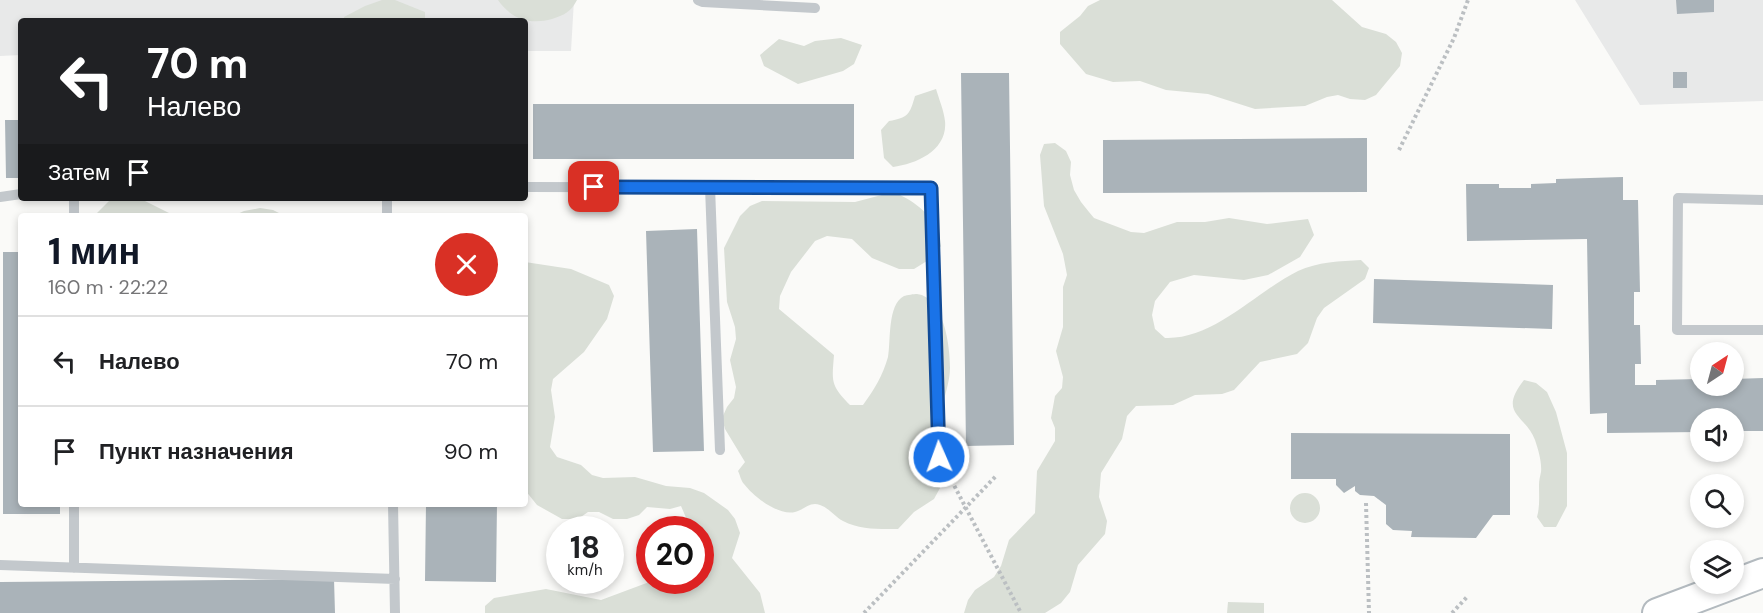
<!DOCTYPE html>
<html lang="ru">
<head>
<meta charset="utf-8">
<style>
	body { margin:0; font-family:"DM Sans",sans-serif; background:#f6f6f6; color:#202124; height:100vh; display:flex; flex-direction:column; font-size:22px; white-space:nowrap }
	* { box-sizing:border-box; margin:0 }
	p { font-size:20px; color:#757577 }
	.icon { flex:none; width:33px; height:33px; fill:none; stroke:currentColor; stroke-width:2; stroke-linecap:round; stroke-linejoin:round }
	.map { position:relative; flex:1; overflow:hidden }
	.drawer { position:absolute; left:18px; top:213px; width:510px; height:294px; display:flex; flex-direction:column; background:#fff; border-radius:6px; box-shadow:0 3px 9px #0003 }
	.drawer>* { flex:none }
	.guide { position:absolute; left:18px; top:18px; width:510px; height:183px; border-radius:6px; box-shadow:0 3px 9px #0003; background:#202124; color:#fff; overflow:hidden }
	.needle { width:39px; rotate:36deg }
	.controls { position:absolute; left:1690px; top:342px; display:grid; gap:12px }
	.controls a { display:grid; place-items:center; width:54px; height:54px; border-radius:50%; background:#fff; box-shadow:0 3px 9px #0003; font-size:30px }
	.speed { position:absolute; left:546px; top:516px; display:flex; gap:12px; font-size:30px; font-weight:700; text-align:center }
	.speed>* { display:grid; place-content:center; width:78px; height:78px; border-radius:50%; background:#fff; box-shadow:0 3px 9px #0003; line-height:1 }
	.speed small { font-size:15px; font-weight:400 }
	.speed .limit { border:9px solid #d22; background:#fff; color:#111 }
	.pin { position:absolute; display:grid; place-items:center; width:51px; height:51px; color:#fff; margin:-26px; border-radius:12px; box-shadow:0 3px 9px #0006 }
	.me { position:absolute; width:66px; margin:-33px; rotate:358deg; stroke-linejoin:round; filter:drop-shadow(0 0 4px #0008) }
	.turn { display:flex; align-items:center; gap:21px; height:126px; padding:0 30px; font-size:27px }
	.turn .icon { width:78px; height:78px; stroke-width:2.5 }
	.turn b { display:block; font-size:42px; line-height:51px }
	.then { display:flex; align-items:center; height:57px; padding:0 30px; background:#0003; gap:12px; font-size:22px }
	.round { display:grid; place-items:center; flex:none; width:63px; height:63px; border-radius:32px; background:#f6f6f6 }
	.head { display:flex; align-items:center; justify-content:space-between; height:102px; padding:0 30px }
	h1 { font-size:36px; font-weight:800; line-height:45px; color:#111827 }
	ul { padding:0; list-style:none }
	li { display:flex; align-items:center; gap:18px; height:90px; padding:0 30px; border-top:2px solid #e0e0e0 }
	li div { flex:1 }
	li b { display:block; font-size:22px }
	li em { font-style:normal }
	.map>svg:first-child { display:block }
</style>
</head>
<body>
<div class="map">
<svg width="1763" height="613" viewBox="0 0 1763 613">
	<rect width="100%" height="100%" fill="#fafaf8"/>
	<path fill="#e8e9e9" d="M0,0h574l-3,51h-46v-30h-504v34l-21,1z
		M1575,0h188v101l-123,4z"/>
	<path fill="#dadfd7" d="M382,0h13l30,12v9h-81v-4l21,-11z
		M498,0h79c-6,12 -13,15 -25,19 -22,6 -41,0 -54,-19z
		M1100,0h232l30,27 24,7 10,8 6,11 -2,13 -24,29 -11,5 -15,-1 -12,-4 -11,2 -22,9 -50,3 -47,-15 -42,-4 -26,-9 -27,1 -27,-8 -26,-30v-12l20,-16 8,-10z
		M841,38l21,7 -8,19 -11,7 -45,13 -34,-18 -4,-11 19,-16 25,7 11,-5z
		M936,89c3,10 8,22 9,32 3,29 -28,43 -52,46l-9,-9 -3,-28 8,-9c19,-3 21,-7 26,-25z
		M1055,143l11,8 5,11 -1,13 4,15 7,12 8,10 5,6 37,14 13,1 33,-11h28l24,-4 38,6 41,-5 6,16 -14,22 -32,18 -24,5 -50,-5 -24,7 -15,19 -3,14 3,14 10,9c49,2 92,-47 133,-67 19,-9 43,-10 63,-11l8,8 -4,11 -41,29 -7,10 -9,25 -11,11 -37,8 -26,28 -12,4 -27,1 -22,10 -37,1 -9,10 -5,23 -21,34 -2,24 8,24 -2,13 -27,31 -8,27 -9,11 -16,10h-81l4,-13 7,-10 19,-13 7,-11 8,-26 26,-27 2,-42 18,-30v-13l-4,-10 4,-22 7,-8 1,-11 -7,-26 7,-24v-40l4,-12 -4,-21 -19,-48 -4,-51 4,-11z
		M893,192c17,6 39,22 46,40 1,4 1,10 2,14l-6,10 -21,13h-15l-27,-11 -20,-19 -25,-3 -12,5 -24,31 -11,24 -1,13 55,46c-2,26 -4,30 16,50h13c11,-15 20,-30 25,-48 3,-16 -1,-52 16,-61 3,-1 10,-2 13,-2 27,3 33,52 33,74 0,11 -4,24 -7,35 -3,13 -14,25 -21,36l18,34v15l-6,11 -20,13 -16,17c-19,0 -38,1 -55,-8 -8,-4 -14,-13 -23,-16 -10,-4 -16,5 -25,7 -17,4 -42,-16 -51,-28 -3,-3 -4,-9 -6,-13l7,-9 -20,-33 -3,-11 5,-11 7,-9 2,-11 -6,-27 6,-21 -1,-12 -8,-25 -3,-54 16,-32 10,-10 12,-5 93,1z
		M112,198h27l36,18h-81z
		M260,208l13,2 12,6h-52l11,-5z
		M525,262l46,7 38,16 5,11 -7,23 -23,33 -31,27 -2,11 4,27 -5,30 7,10 24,8 11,10 11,3 32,-1 31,9 24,2 14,5 24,17 7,9 5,14 -8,25 28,35 5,20h-280v-7l9,-8 52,-9 55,11 51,-19 48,-1v-50l-11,-1 -2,-9 -6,-14 -11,3 -23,-2 -8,8 -12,4h-14l-14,-7h-11l-10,7h-16l-25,-14 -12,-15z
		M1524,380l12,3 11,9 9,20 11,41v53l-11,21h-12l-7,-10c3,-11 2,-20 2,-32 0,-5 1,-8 2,-13 1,-10 -3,-23 -6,-32 -9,-25 -38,-26 -11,-60z
		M1290 508a15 15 0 1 1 30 0a15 15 0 1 1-30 0Z
		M1228,602l36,1v10h-37z"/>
	<path fill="#aab3b9" d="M1676,0h38v12l-37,2z
		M1673,72h14v16h-14z
		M961,73h48l5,372 -48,1z
		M533,104h321v55h-321z
		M5,120h16v58h-15z
		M1367,138v54l-264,1v-53z
		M1623,177v23h15l2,92h-6v33h6l1,39h-6v21h21v-5l42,-1v5h3v2h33v-7l29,-1v53h-29v-13h-33v14l-94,1v-20l-17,1 -3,-175 -120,2 -1,-57h33v4h32v-4l25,-1v-4z
		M697,229l7,222 -51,1 -7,-221z
		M3,252h18v252h39v10h-57z
		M1374,279l179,6 -1,44 -179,-6z
		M1291,433l219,1v81h-17l-17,23 -65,-1 1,-6 -19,-1 -7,-6v-19l-12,-9 -14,-1 -5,-4v-5l-11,7 -8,-8v-6h-45z
		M426,504h71l-1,78 -71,-1z
		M334,579l1,34h-335v-31z"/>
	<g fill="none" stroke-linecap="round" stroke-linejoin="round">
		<g stroke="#b3babf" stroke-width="32">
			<path id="secondary" d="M1657,613l106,-40"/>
		</g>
		<path stroke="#bbbfc2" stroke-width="4" stroke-dasharray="3 3" stroke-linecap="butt" d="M1399,150l55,-112 14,-38
			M946,470l75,143
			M1366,503l3,110
			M864,613l133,-138
			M1452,613l15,-16"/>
		<path stroke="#c3c8cc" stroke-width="10" d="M698,0l5,2 112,6
			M525,187l406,1 8,269
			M710,187l10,263
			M0,197l21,-3
			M74,198v18
			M387,198v18
			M1763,200l-85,-2 -1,132h86
			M74,504v64
			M393,504l2,109
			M0,565l395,14"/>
		<use href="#secondary" stroke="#fff" stroke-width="28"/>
	</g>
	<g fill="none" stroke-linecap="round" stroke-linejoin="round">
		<g stroke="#114b97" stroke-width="15">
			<path id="route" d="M594,187l337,1 8,269"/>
		</g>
		<use href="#route" stroke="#1a73e8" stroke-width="10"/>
	</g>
</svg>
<div class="controls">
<a><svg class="needle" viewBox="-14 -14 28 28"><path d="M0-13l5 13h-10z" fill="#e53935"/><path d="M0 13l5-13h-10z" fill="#757577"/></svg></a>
<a><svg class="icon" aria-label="sound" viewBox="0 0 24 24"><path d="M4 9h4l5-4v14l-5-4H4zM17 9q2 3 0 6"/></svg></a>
<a><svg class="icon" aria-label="search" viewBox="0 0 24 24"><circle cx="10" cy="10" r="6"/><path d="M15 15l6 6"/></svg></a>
<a><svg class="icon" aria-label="layers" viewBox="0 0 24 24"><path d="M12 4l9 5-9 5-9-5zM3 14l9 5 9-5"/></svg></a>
</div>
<div class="speed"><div>18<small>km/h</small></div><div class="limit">20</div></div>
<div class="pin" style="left:594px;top:187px;background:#d93025"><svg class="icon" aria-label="arrive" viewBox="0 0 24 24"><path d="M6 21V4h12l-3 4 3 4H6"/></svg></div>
<svg class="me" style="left:939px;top:457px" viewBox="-20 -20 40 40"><circle r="17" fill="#1a73e8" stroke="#fff" stroke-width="3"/><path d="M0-11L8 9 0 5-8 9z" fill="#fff"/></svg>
<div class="guide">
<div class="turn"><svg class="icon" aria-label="left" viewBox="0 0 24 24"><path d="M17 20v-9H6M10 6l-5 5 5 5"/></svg><div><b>70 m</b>Налево</div></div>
<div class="then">Затем<svg class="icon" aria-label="arrive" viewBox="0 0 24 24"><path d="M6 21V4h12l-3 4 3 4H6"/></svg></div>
</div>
<section class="drawer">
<div class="head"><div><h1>1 мин</h1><p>160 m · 22:22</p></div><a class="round" style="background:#d93025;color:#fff"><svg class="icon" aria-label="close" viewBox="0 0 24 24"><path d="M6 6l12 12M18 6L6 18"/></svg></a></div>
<ul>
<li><svg class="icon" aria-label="left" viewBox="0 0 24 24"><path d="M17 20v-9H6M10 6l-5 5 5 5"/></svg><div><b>Налево</b></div><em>70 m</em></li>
<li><svg class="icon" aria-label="arrive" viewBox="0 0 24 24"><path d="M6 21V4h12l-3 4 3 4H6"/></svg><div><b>Пункт назначения</b></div><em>90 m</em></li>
</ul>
</section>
</div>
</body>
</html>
